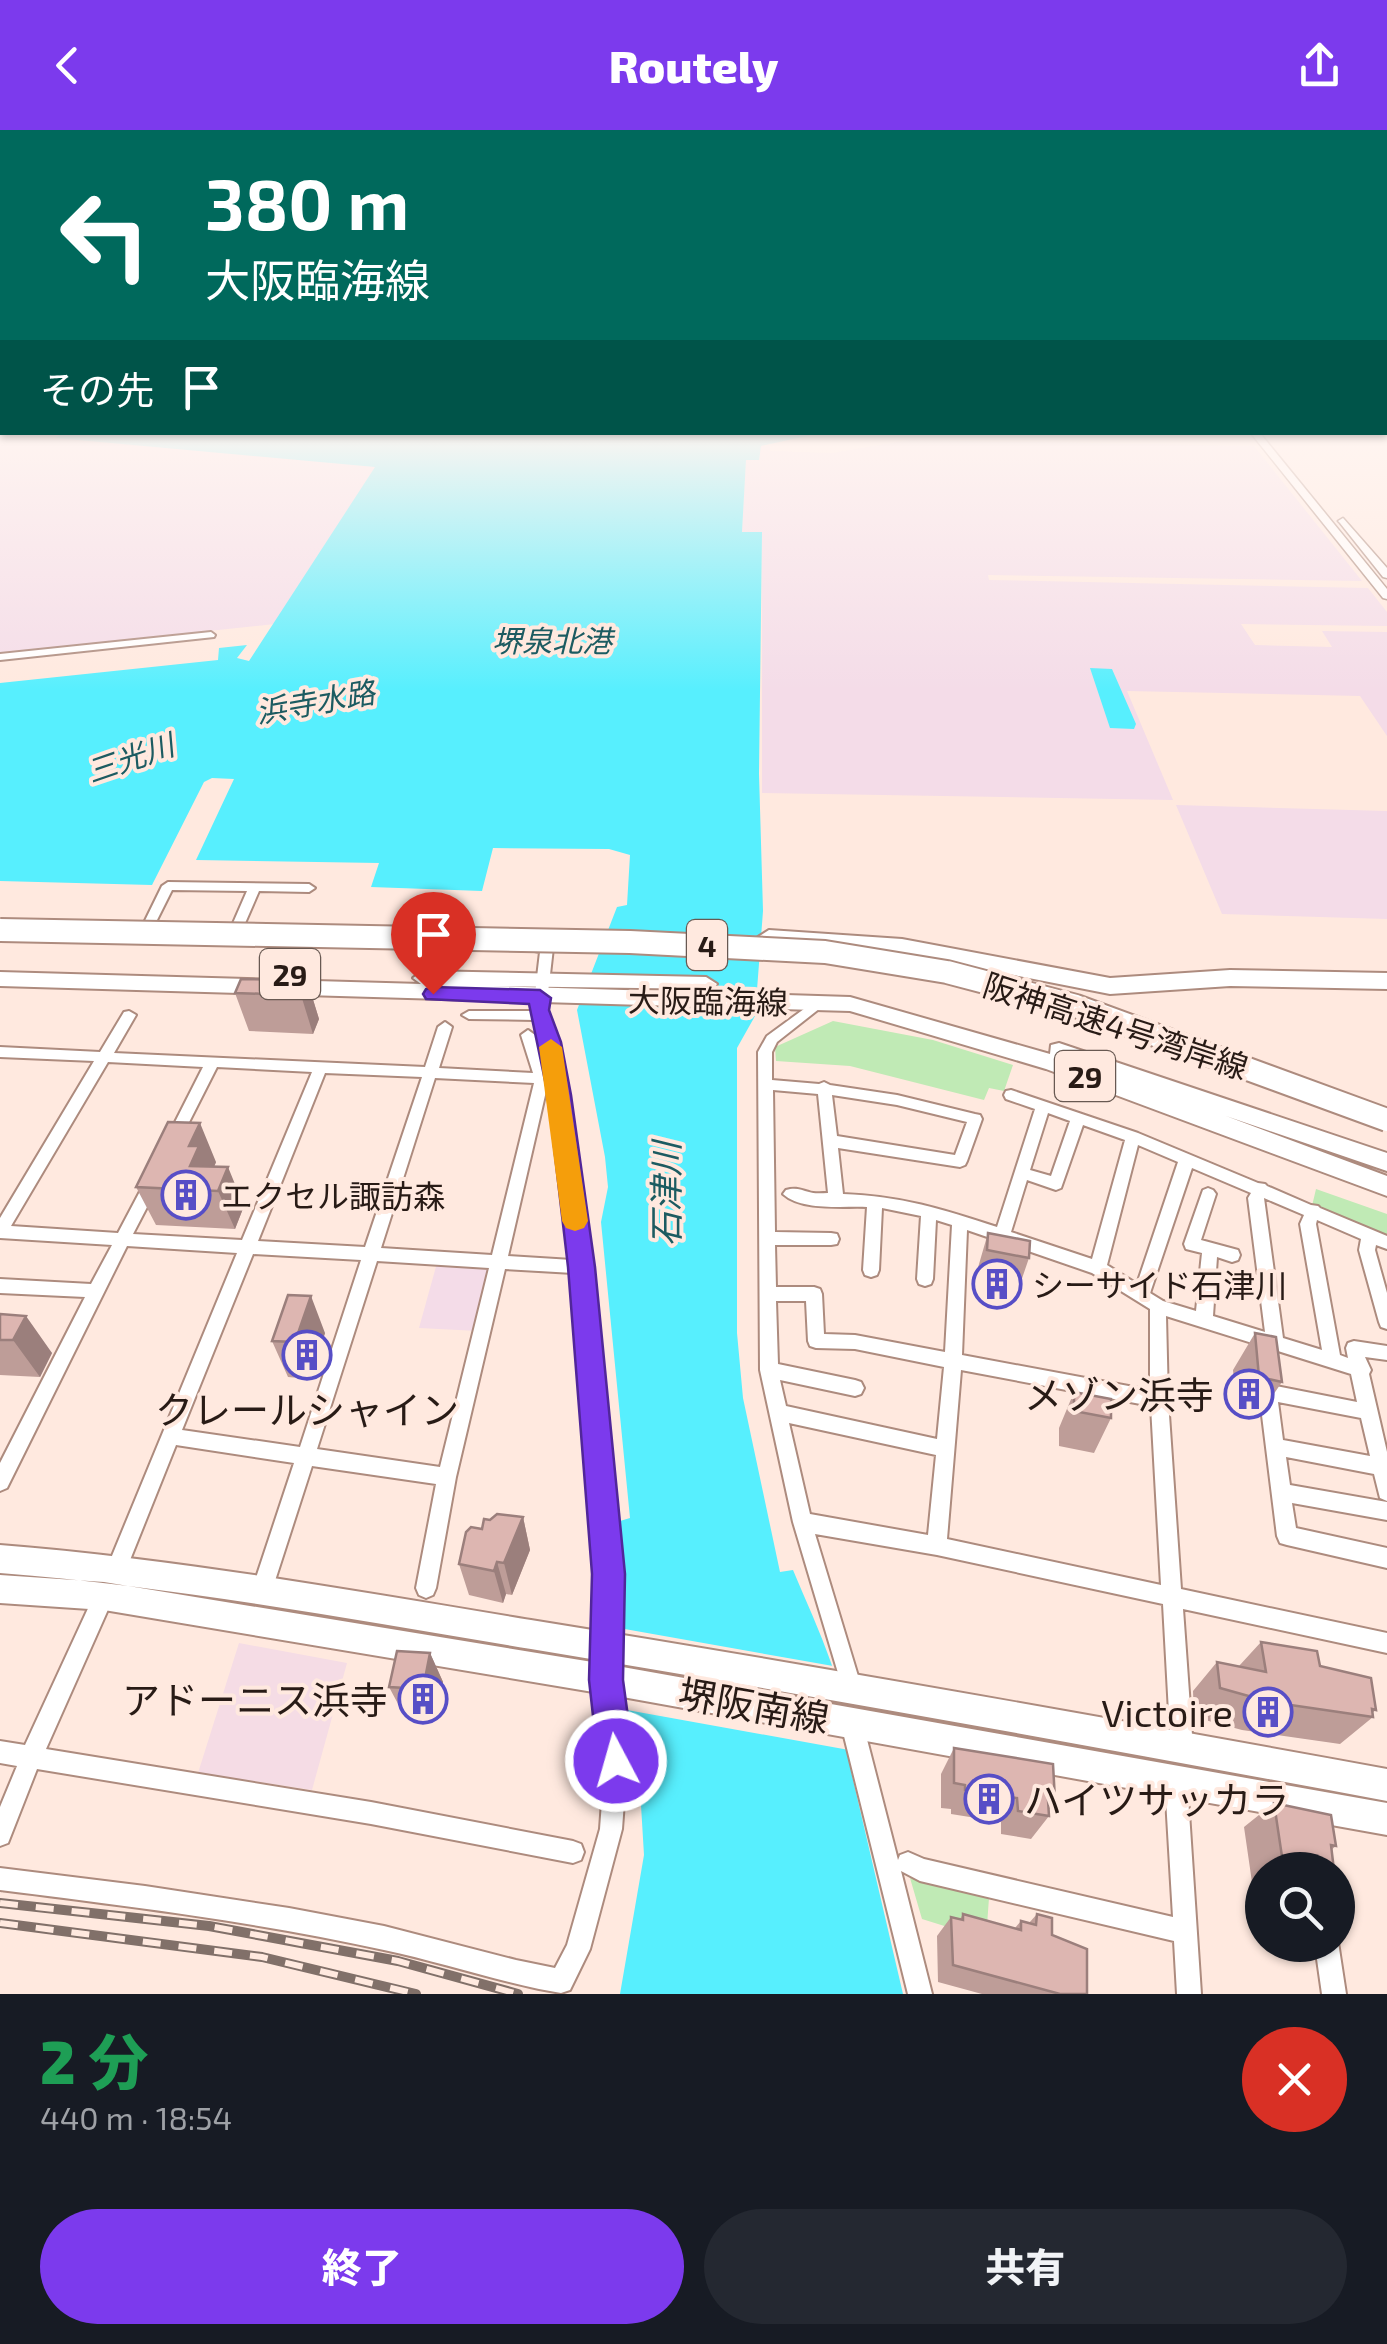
<!DOCTYPE html>
<html lang="ja">
<head>
<meta charset="utf-8">
<style>
	body { margin:0; font-family:"Exo 2","Noto Sans JP",sans-serif; background:#242831; color:#f1f3f6; height:100vh; display:flex; flex-direction:column; font-size:38px; white-space:nowrap }
	* { box-sizing:border-box; margin:0 }
	p { font-size:32px; color:#9ea1a6 }
	.icon { flex:none; width:55px; height:55px; fill:none; stroke:currentColor; stroke-width:2; stroke-linecap:round; stroke-linejoin:round }
	.map { position:relative; height:1864px; overflow:hidden }
	.details { display:flex; flex-direction:column; background:#171b24; flex:1 }
	.details>* { flex:none }
	.hud { position:absolute; left:0px; top:0px; width:1388px; height:305px; box-shadow:0 2px 8px #0004; background:#00695c; color:#fff; overflow:hidden }
	.fabs { position:absolute; left:1245px; top:1722px; display:grid; gap:20px }
	.fabs a { display:grid; place-items:center; width:110px; height:110px; border-radius:50%; background:#171b24; box-shadow:0 2px 8px #0004; font-size:50px }
	.pin { position:absolute; display:grid; place-items:center; width:85px; height:85px; color:#fff; margin:-102px -42px; border-radius:50% 50% 50% 0; rotate:-45deg; box-shadow:0 0 10px #0007 }
	.pin .icon { rotate:45deg }
	.me { position:absolute; width:110px; margin:-55px; rotate:354deg; stroke-linejoin:round; filter:drop-shadow(0 0 8px #0008) }
	.turn { display:flex; align-items:center; gap:35px; height:210px; padding:0 40px; font-size:45px }
	.turn .icon { width:130px; height:130px; stroke-width:2.5 }
	.turn b { display:block; font-size:70px; line-height:85px }
	.then { display:flex; align-items:center; height:95px; padding:0 40px; background:#0003; gap:20px; font-size:38px }
	.round { display:grid; place-items:center; flex:none; width:105px; height:105px; border-radius:52px; background:#242831 }
	.headline { display:flex; align-items:center; justify-content:space-between; height:170px; padding:0 40px }
	h1 { font-size:60px; font-weight:800; line-height:75px; color:#1e9e55 }
	.primary-button { display:flex; gap:20px; margin-top:auto; padding:20px 40px }
	.primary-button a { flex:1; height:115px; border-radius:60px; background:#7c3aed; color:#fff; font-size:40px; font-weight:800; line-height:115px; text-align:center }
	.primary-button a+a { background:#242831; color:#f1f3f6 }
	header { display:flex; justify-content:space-between; align-items:center; height:130px; padding:0 40px; background:#7c3aed; color:#fff; font-size:45px; font-weight:800 }
	.map>svg:first-child { display:block }
</style>
</head>
<body>
<header><svg class="icon" aria-label="back" viewBox="0 0 24 24"><path d="M15 5l-7 7 7 7"/></svg>Routely<svg class="icon" aria-label="share" viewBox="0 0 24 24"><path d="M12 15V3M7 8l5-5 5 5M5 13v7h14v-7"/></svg></header>
<div class="map">
<svg width="1387" height="1864" viewBox="0 0 1387 1864">
	<rect width="100%" height="100%" fill="#ffe9df"/>
	<path fill="#f5dce5" d="M239,1513l108,20 -35,127 -114,-17z"/>
	<path fill="#f4dce8" d="M0,300l62,3 -5,4 319,30 -101,157 -275,29z
		M910,310l344,6 108,135 -374,-6 1,5 379,8 19,24v14l-146,-2 14,21 77,2 -10,-16 65,1v104l-27,-40 -233,-5 46,109 -411,-7v-260l-20,-1 4,-73 14,-13h10v5l62,2z
		M1176,675l211,6v108l-165,-5z
		M437,1133l52,4 3,4 -14,60 -59,-3z"/>
	<path fill="#c0eab5" d="M833,891l100,19 80,25 -9,26 -15,-3 -5,12 -134,-34 -74,-5 -1,-14z
		M1316,1059l71,25v25l-75,-33z
		M910,1748l79,20 -3,41 -64,-20z"/>
	<path fill="#57effe" d="M62,303h796l-42,1 -55,12 -2,14h-13l-4,72h20l-3,242 4,137 -8,105 -18,32v285l6,65 37,174 13,-2c26,62 61,132 58,201l52,223h-283l24,-139 -8,-133 -12,1 -2,-9 5,-4 -8,-76 1,-113 10,-3 -29,-296 7,-35 -3,-30 -28,-147 40,-103 10,-2 3,-50 -21,-6 -116,-1 -11,43 -111,-4 8,-24 -183,-3 38,-81 -22,-1 -8,4 -52,103 -152,-4v-198l218,-23 1,-12 28,-3 -10,13 12,3 126,-194 -319,-29z
		M1090,538l22,1 24,55 -2,5 -24,-1z"/>
	<path fill="#ffe9df" d="M619,1498l214,38 16,84 -222,-40z"/>
	<g fill="none" stroke-linecap="round" stroke-linejoin="round">
		<g stroke="#ad8b7e" stroke-width="4">
			<path id="minor" d="M211,502l4,3 -1,2 -214,23v-6z
				M168,752l141,2 6,4 -6,4 -50,-1 -20,46 -6,4 -6,-4 20,-46 -75,-1 -24,48h-8l-2,-3 24,-49z
				M533,813l14,1 6,4 -7,62 21,85 22,172 30,307 -3,106 11,81 -5,68 -32,120 -20,41 -9,3 -22,-4c-52,-11 -103,-28 -155,-39 -127,-28 -256,-44 -384,-60v-22l145,18 144,22 95,18 132,34 39,8 12,-23 33,-116 5,-68 -9,-81 3,-106 -26,-301 -68,-4 -49,208 -20,111 -3,7 -7,3 -7,-3 -3,-7 20,-104 -124,-18 -40,124 -3,7 -7,3 -7,-3 -3,-7 42,-127 -118,-18 -52,130 -7,3 -7,-3 -3,-7 130,-315 -110,-7 -120,242 -7,3v-28l85,-166 -85,-4v-14l91,5 21,-39 -112,-7v-20l94,-157 -94,-4v-10l100,5 24,-40 5,-1 7,4 -22,38 311,14 13,-40 7,-5 7,5 -13,41 94,5 -12,-38 7,-5 7,5 13,42 -13,-57 -66,-1 -7,-4 7,-4h64l7,-59 -11,-2 -2,-3zM108,932l95,5 -36,71 2,4h10l38,-75 95,5 -70,168 -109,-6 26,-50 -3,-4 -5,-2 -5,2 -28,53 -107,-7zM325,943l97,4 -57,170 -107,-6zM435,948l99,5 -42,172 -111,-7zM549,948l4,17 19,165 -64,-4zM253,1124l108,6 -61,187 -118,-17zM377,1131l112,7 -49,199 -123,-18z
				M819,868l5,1 2,3 -2,3 -47,37 -5,10v28l47,4 5,-2 6,3 67,10 78,19 5,1 2,4 -15,42 -2,4 -5,2 -122,-19 5,46c58,2 99,15 154,33l38,-118 -29,-10 -2,-4 2,-4 5,-1 127,43 120,50 7,1 2,2 44,19 7,1 2,2 67,28v13l-11,-4 -1,5 12,43v36l-6,-2 -2,-5 -20,-72 2,-11 -44,-19 -1,4 24,131 8,3 -2,-10 2,-5 6,-2 33,5v14l-22,-3 6,13 -2,4 18,78v49l-7,-3 -6,-24 -88,-17 4,28 97,17v18l-95,-17 4,25 91,20v20l-100,-23 -7,-2 -3,-7 -19,-153 3,-5 6,-3 6,3 3,8 81,16 -6,-28 -185,-58 2,84 13,189 206,44v20l-204,-44 10,140 -3,8 -8,3 -8,-3 -3,-8 -8,-145 -226,-49 -122,-21 46,152 -3,7 -7,3 -7,-3 -51,-171 -33,-152 -2,-318 9,-16zM773,960l45,4 10,99c-6,0 -14,1 -19,-1 -8,-2 -13,-5 -23,-2l-3,4c19,17 58,12 84,13l-4,63 2,5 6,2 6,-2 2,-5 3,-62 39,8 -4,63 2,5 6,2 6,-2 2,-5 3,-59 16,5 -7,127 -90,-17 -31,-1 -2,-40 -2,-5 -6,-2h-38l-1,-42h56l6,-1 2,-5 -2,-5 -6,-1 -56,-1zM832,965l65,10 70,17 -12,33 -118,-19zM1048,983l22,8 -19,55 -21,-6zM1083,995l42,15 -33,119 -81,-27 16,-52 29,10 5,-2zM1138,1015l40,17 -41,122 -30,-19zM1192,1038l59,25 -3,5 17,134 -52,-16 4,-59 15,5 6,-2 2,-5 -2,-5 -37,-10 15,-46 -3,-4 -5,-2 -5,2 -19,54 2,5 16,4 -6,58 -33,-10 -13,-8zM1264,1068l40,17 -4,9 22,126 -39,-12zM967,1100l125,43 58,36v81l-188,-35zM776,1171h30l2,40 2,5 6,2 39,1 89,18 -7,72 -151,-33 -6,-26 75,16 6,-2 3,-6 -3,-6 -6,-2 -77,-16zM961,1240l190,36 10,179 -214,-46zM1278,1272l83,16 9,38 -87,-16zM789,1293l147,32 -8,80 -118,-21z
				M104,1456l7,3 3,7 -68,153 325,53 202,39 8,3 3,8 -3,8 -8,3 -202,-39 -334,-55 -29,74 -8,3v-39l17,-41 -17,-3v-22l25,4 72,-156z
				M852,1583l8,3 3,8 35,136 2,-5 8,-3 16,7 249,58 -8,-135 3,-8 8,-3 8,3 3,8 14,212h-24l-3,-53 -254,-60 -19,-10 31,123h-24l-67,-270 3,-8z
				M1338,1812l8,52h-24l-7,-49h23z"/>
		</g>
		<g stroke="#ad8b7e" stroke-width="3">
			<path id="tertiary" d="M1250,302h9l128,157v10l-4,-1z
				M1343,388l44,50v10l-4,-1 -43,-54 -2,-2z"/>
		</g>
		<g stroke="#ad8b7e" stroke-width="4">
			<path id="secondary" d="M0,1415c179,14 354,46 531,75 286,46 571,97 856,149v32c-285,-53 -570,-105 -856,-152 -177,-29 -352,-62 -531,-76z
				M0,1445l104,7 513,84 770,137v32l-770,-139 -513,-86 -104,-7z"/>
		</g>
		<g stroke="#ad8b7e" stroke-width="4">
			<path id="primary" d="M423,841l283,6 11,7 -4,5 -222,-3 359,11 200,57 1,-9 8,-2 328,110v18l-161,-55 161,60v20l-341,-127 -196,-58 -850,-25v-14l421,12 -8,-6z"/>
		</g>
		<g stroke="#ad8b7e" stroke-width="4">
			<path id="motorway" d="M769,800l133,9 208,39 120,-8 157,3v16l-157,-3 -120,8 -208,-41 -141,-11 -3,-5z"/>
		</g>
		<use href="#minor" fill="#fff" fill-rule="evenodd"/>
		<use href="#tertiary" fill="#fff" fill-rule="evenodd"/>
		<use href="#secondary" fill="#fff" fill-rule="evenodd"/>
		<use href="#primary" fill="#fff" fill-rule="evenodd"/>
		<use href="#motorway" fill="#fff" fill-rule="evenodd"/>
		<g stroke="#817069" stroke-width="10">
			<path id="rail" d="M0,1773l209,23 189,35 120,33
				M0,1793l262,34 154,37"/>
		</g>
		<use href="#rail" stroke="#ffe9df" stroke-width="6" stroke-dasharray="18" stroke-linecap="butt"/>
		<g stroke="#ad8b7e" stroke-width="26" stroke-linecap="butt">
			<path id="motorway-bridge" d="M0,800l630,12 195,10 122,20 129,34 311,114"/>
		</g>
		<use href="#motorway-bridge" stroke="#fff" stroke-width="22"/>
	</g>
	<path fill="#be9d98" d="M307,850l12,39 -6,15 -64,-3 -14,-38z
		M216,1032l-2,5 30,39 -9,23 -79,-4 -20,-38z
		M988,1103l41,25 -13,38 -40,-8 1,-17z
		M0,1184l52,39 -12,24 -40,-2z
		M325,1203l-15,46 -22,-2 -16,-36z
		M1255,1203l27,49 -24,35 -21,-4 -4,-43z
		M1074,1262l37,26 -17,35 -35,-7v-18z
		M523,1387l7,33 -18,45 -6,-1 -3,9 -34,-8 -10,-31 23,-35 8,-9z
		M1261,1512l115,68 -4,3 1,4 -33,27 -98,-14 -48,-13 -1,-26 24,-29 22,4z
		M430,1523l13,29 -7,35 -32,-2 -15,-28z
		M954,1618l101,52 -6,9v7l-18,23 -30,-5v-12l-50,-8v-5l-10,-1v-34z
		M1274,1673l62,43 -5,4 3,20h-72v35l-7,-2 -11,-76z
		M963,1784l52,14 6,-7 8,2 8,-9 15,21 35,59h-105l-44,-12 -1,-46 14,-19 9,2z"/>
	<path fill="#9b7f7c" d="M307,850l12,39 -6,15 -12,-39z
		M200,993l16,39 -5,12 -21,-8 -1,-20z
		M228,1037l16,39 -9,23 -17,-38z
		M311,1166l14,37 -15,46 -15,-37z
		M26,1186l26,37 -12,24 -27,-37z
		M523,1387l7,33 -18,45 -8,-32z
		M497,1432l9,32 -3,9 -9,-32z
		M430,1523l13,29 -7,35 -13,-28z"/>
	<path fill="#ddb6b1" stroke="#9b7f7c" stroke-width="2.5" d="M241,849l66,1 -6,15 -66,-2z
		M168,992l32,1 -11,23h10l-9,20 38,1 -10,24 -82,-4z
		M988,1103l42,8 -1,17 -42,-8z
		M288,1165l23,1 -16,46 -23,-1z
		M0,1184l26,2 -13,24h-13z
		M1255,1203l21,4 6,45 -23,-5z
		M1074,1262l37,7v19l-37,-7z
		M497,1384l26,3 -19,46 -7,-1 -3,9 -35,-7 7,-32 5,-5 11,2 2,-10 6,1z
		M1261,1512l56,9 3,15 51,12 5,32 -4,-1 1,8 -103,-15 -50,-14 -3,-26 49,10z
		M397,1521l33,2 -7,36 -34,-2z
		M954,1618l99,16 2,36h-7l1,16 -31,-5 -1,-13 -52,-8v-5l-11,-2z
		M1274,1673l57,12 5,31 -5,-1 3,25h-50z
		M963,1784l58,16v-9l15,4 1,-11 15,4v17l35,14v45h-27l-107,-29 -2,-48 12,3z"/>
	<linearGradient id="sky" x2="0" y2="1"><stop stop-color="#6eccf1"/><stop offset="0.53" stop-color="#fff5f1"/><stop offset="1" stop-color="#fff5f1" stop-opacity="0"/></linearGradient>
	<rect width="1387" height="561" fill="url(#sky)"/>
	<path fill="#7c3aed" stroke="#51269a" stroke-width="2.5" d="M433,857l107,3 11,8 -2,12 12,32 10,53 24,172 30,307 -2,106 11,81 -5,13 -13,5 -12,-5 -6,-13 -9,-81 3,-106 -24,-307 -20,-172 -19,-91 -103,-5 -3,-5 3,-5z"/>
	<path fill="#f59e0b" d="M551,909l11,8 26,174 -4,7 -9,3 -9,-3 -4,-7 -23,-174z"/>
	<defs>
		<g id="building-ring" transform="scale(2.5)"><circle r="9.5" fill="#ffe9df" stroke="#574ec6" stroke-width="1.5"/><path d="M-4-6H4V6H1V3H-1V6H-4ZM-2.5-4.3h1.7v1.8h-1.7ZM.8-4.3h1.7v1.8H.8ZM-2.5-1h1.7V.8h-1.7ZM.8-1h1.7V.8H.8Z" fill="#574ec6"/></g>
	</defs>
	<g fill-rule="evenodd">
		<use href="#building-ring" x="186" y="1065"/>
		<use href="#building-ring" x="997" y="1154"/>
		<use href="#building-ring" x="307" y="1225"/>
		<use href="#building-ring" x="1249" y="1264"/>
		<use href="#building-ring" x="423" y="1569"/>
		<use href="#building-ring" x="1268" y="1582"/>
		<use href="#building-ring" x="989" y="1669"/>
	</g>
	<g text-anchor="middle" dominant-baseline="central" stroke-width="8" stroke-linejoin="round" paint-order="stroke">
		<g font-size="30" font-style="italic" fill="#1c5b61" stroke="#ffe9df">
			<text x="552" y="510">堺泉北港</text>
			<text transform="translate(315 571) rotate(-10)">浜寺水路</text>
			<text transform="translate(130 627) rotate(-19)">三光川</text>
		</g>
		<g fill="#ffe9df" stroke="#685952" stroke-width="2.5">
			<rect x="687" y="790" width="40" height="50" rx="8"/>
			<rect x="260" y="819" width="60" height="50" rx="8"/>
			<rect x="1055" y="921" width="60" height="50" rx="8"/>
		</g>
		<g font-size="30" font-weight="bold" fill="#281b16">
			<text x="707" y="815">4</text>
			<text x="290" y="844">29</text>
			<text x="1085" y="946">29</text>
		</g>
		<g font-size="32" fill="#281b16" stroke="#ffe9df">
			<text transform="translate(708 870) rotate(1)">大阪臨海線</text>
			<text transform="translate(1116 895) rotate(18)">阪神高速4号湾岸線</text>
		</g>
		<g font-size="32" fill="#281b16" stroke="#ffe9df" text-anchor="start">
			<text x="221" y="1065">エクセル諏訪森</text>
			<text x="1032" y="1154">シーサイド石津川</text>
		</g>
		<g font-size="35" font-style="italic" fill="#1c5b61" stroke="#ffe9df">
			<text transform="translate(665 1064) rotate(-90)">石津川</text>
		</g>
		<g font-size="38" fill="#281b16" stroke="#ffe9df" text-anchor="end">
			<text x="1214" y="1264">メゾン浜寺</text>
			<text x="307" y="1279" text-anchor="middle">クレールシャイン</text>
			<text x="388" y="1569">アドーニス浜寺</text>
			<text x="1233" y="1582">Victoire</text>
			<text x="1024" y="1669" text-anchor="start">ハイツサッカラ</text>
		</g>
		<g font-size="38" fill="#281b16" stroke="#ffe9df">
			<text transform="translate(754 1575) rotate(10)">堺阪南線</text>
		</g>
	</g>
</svg>
<div class="fabs">
<a><svg class="icon" aria-label="search" viewBox="0 0 24 24"><circle cx="10" cy="10" r="6"/><path d="M15 15l6 6"/></svg></a>
</div>
<div class="pin" style="left:433px;top:864px;background:#d93025"><svg class="icon" aria-label="arrive" viewBox="0 0 24 24"><path d="M6 21V4h12l-3 4 3 4H6"/></svg></div>
<svg class="me" style="left:616px;top:1631px" viewBox="-20 -20 40 40"><circle r="17" fill="#7c3aed" stroke="#fff" stroke-width="3"/><path d="M0-11L8 9 0 5-8 9z" fill="#fff"/></svg>
<div class="hud">
<div class="turn"><svg class="icon" aria-label="left" viewBox="0 0 24 24"><path d="M17 20v-9H6M10 6l-5 5 5 5"/></svg><div><b>380 m</b>大阪臨海線</div></div>
<div class="then">その先<svg class="icon" aria-label="arrive" viewBox="0 0 24 24"><path d="M6 21V4h12l-3 4 3 4H6"/></svg></div>
</div>
</div>
<section class="details">
<div class="headline"><div><h1>2 分</h1><p>440 m · 18:54</p></div><a class="round" style="background:#d93025;color:#fff"><svg class="icon" aria-label="close" viewBox="0 0 24 24"><path d="M6 6l12 12M18 6L6 18"/></svg></a></div>
<div class="primary-button"><a>終了</a><a>共有</a></div>
</section>
</body>
</html>
